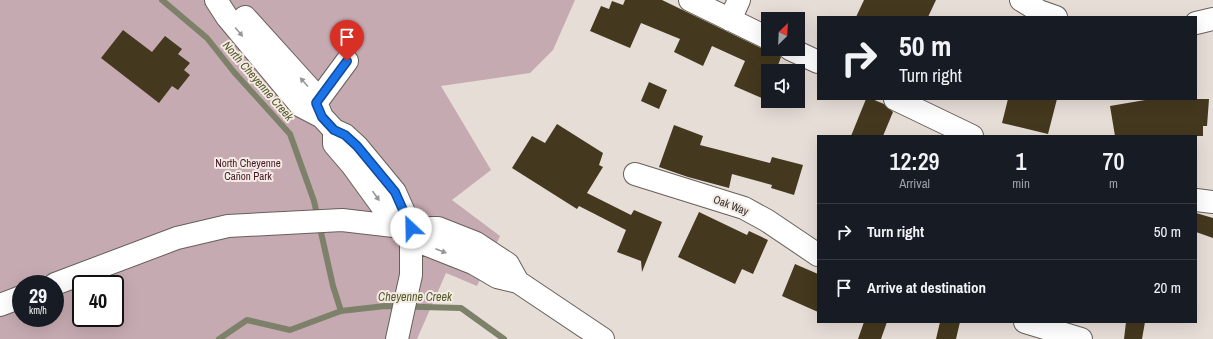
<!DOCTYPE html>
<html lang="en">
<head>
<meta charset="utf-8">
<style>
	body { margin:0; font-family:"Archivo Narrow",sans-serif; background:#20242c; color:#f1f3f6; height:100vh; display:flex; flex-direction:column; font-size:15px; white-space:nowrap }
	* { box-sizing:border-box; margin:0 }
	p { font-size:13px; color:#9ea1a6 }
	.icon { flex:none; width:22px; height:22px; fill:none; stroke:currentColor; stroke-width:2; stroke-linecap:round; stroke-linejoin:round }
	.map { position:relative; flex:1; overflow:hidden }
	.panel { position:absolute; left:817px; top:135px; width:380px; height:188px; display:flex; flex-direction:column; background:#171b24; border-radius:0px; box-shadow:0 4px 16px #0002 }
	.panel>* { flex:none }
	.top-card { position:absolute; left:817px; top:16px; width:380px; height:84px; border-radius:0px; box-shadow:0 4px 16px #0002; background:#171b24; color:#f1f3f6; overflow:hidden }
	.needle { width:26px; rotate:24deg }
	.buttons { position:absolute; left:761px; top:12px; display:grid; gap:8px }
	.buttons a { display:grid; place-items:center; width:44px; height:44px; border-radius:0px; background:#171b24; box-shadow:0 4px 16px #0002; font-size:20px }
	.speed { position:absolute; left:12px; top:275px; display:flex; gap:8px; font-size:20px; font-weight:700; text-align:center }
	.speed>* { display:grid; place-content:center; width:52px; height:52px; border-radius:50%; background:#171b24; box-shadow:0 4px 16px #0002; line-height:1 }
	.speed small { font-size:10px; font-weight:400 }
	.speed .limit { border:2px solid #111; border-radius:6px; background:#fff; color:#111 }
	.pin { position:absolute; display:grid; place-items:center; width:34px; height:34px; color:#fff; margin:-41px -17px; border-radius:50% 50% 50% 0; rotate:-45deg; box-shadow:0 0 4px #0007 }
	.pin .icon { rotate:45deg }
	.me { position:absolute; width:44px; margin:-22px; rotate:336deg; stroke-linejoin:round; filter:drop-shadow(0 0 3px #0008) }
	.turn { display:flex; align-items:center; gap:14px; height:84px; padding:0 16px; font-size:18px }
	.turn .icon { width:52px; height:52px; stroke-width:2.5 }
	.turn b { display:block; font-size:28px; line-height:34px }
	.eta { display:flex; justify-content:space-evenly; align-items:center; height:68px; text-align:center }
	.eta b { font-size:24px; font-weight:600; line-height:28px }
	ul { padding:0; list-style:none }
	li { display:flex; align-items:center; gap:12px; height:56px; padding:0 16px; border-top:1px solid #363941 }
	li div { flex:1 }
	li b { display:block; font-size:15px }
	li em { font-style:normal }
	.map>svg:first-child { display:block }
</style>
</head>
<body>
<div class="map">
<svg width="1213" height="339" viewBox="0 0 1213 339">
	<rect width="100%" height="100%" fill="#e7ddd7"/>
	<path fill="#c6aab2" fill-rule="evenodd" d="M0,0h575l-22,50 -23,23 -89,13 50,84 -39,30 48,36 -23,50 -31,-13 -29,66h-417zM21,284h34v34h-34zM81,284h34v34h-34z"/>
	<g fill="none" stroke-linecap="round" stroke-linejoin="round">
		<path stroke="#7e816a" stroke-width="6" d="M162,0l45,38 27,34 56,62 24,67 19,85 8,25
			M219,339l28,-19 43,10 51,-19 44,-5 76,2 43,31"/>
	</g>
	<path fill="#44381e" d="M625,0h37l101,49 9,1 6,2 3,5 -5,14h-8v18l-4,10 -30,-13 11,-25 -33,-15 -9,20 -29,-14 6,-13 -39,-16 -11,25 -40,-17 11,-25 8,3 3,-8 11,4z
		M864,0h72l-8,17h-72z
		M123,30l29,22 13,-16 17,13 -4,5 12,9 -6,7 6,5 -12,15 -6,-4 -13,17 -58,-45z
		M649,82l18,8 -8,19 -18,-8z
		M866,99h6l12,5 9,8 -10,24h-32z
		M1008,99h49l-9,35 -46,-11z
		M1151,99h58l-2,27h-4v10h-88l-5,-30z
		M557,124l46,29 -4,12 4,2 -16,26 44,22 3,-5 28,12 -20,50 -1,-11 -24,-9 9,-22 -47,-24 -2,3 -65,-41 20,-32 13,7z
		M674,125l29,11 -3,9 70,18 2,-6 31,8 -9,30 -23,-7 1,-3 -40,-11 -3,14 -41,-11 -29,-10z
		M699,212l48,23 2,-4 19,9 -15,34 -11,-5 -7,15 -57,-27z
		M1196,213l17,5v20l-17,-6z
		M795,264l23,10v38l-36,-16z
		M864,322h23l-6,17h-23z
		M940,322h20l-4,17h-20z
		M1126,322h19l-3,17h-18z"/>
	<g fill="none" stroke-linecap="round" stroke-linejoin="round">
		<g stroke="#675f5a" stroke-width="24">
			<path id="minor" d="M216,0l11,17 74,89 21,11 12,13 11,5 12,11 38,46 16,36v47l-14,64
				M690,0l78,38
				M1021,0l18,11 17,6
				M245,17l66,73 11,27
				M730,20l9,-20
				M1196,23l17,-4
				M790,49l28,13
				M895,99l77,37
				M316,103l31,-42
				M334,130v14l18,21 29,40 30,23 14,16 48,19 24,14 21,5
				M635,174l109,34 22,12 52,35
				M1196,200l17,2
				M55,284l122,-46 51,-12 114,-6 69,8h27l38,15 32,21 10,18 85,57
				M0,305l21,-8
				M1025,322l56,17"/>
		</g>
		<use href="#minor" stroke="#fff" stroke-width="22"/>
	</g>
	<defs><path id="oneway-solid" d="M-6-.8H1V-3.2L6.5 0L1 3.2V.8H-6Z"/></defs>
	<g fill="#989695">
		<use href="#oneway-solid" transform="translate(239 32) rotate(50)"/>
		<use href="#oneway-solid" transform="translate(304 82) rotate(-132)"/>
		<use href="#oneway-solid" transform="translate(376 196) rotate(55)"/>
		<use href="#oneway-solid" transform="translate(441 251) rotate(21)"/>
	</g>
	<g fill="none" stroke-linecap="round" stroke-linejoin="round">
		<g stroke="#114b97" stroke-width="10">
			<path id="route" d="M347,61l-31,42 6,14 12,13 11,5 12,11 38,46 16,36"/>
		</g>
		<use href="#route" stroke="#1a73e8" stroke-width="7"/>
	</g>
	<g text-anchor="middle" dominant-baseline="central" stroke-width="4" stroke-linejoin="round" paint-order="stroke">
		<g font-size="11" fill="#461829" stroke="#f4eae4">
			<text x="248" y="163">North Cheyenne<tspan x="248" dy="13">Cañon Park</tspan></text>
		</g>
		<g font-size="11" fill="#312e2b" stroke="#f4eae4">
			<text transform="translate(731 205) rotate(21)">Oak Way</text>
		</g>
		<g font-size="12" font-style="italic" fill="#545b28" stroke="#f4eae4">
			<text transform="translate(258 81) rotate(49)">North Cheyenne Creek</text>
			<text x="415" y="297">Cheyenne Creek</text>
		</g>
	</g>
</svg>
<div class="buttons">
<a><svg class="needle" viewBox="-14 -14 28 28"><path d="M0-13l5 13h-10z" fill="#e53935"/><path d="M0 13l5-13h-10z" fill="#9ea1a6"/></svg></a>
<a><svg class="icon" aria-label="sound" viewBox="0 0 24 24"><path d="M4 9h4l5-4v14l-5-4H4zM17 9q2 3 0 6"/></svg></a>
</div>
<div class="speed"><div>29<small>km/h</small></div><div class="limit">40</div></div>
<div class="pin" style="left:347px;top:61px;background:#d93025"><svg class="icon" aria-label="arrive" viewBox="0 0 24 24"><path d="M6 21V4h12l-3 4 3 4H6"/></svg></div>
<svg class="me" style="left:411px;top:228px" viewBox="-20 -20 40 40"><circle r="19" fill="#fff"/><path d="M0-13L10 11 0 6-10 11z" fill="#1a73e8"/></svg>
<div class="top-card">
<div class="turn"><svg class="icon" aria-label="right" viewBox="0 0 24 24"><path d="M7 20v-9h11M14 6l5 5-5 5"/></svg><div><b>50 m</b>Turn right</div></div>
</div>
<section class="panel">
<div class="eta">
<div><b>12:29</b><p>Arrival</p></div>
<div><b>1</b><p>min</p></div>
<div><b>70</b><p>m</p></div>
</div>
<ul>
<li><svg class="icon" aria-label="right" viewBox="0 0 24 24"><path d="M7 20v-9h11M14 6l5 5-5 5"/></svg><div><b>Turn right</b></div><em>50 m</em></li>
<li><svg class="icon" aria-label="arrive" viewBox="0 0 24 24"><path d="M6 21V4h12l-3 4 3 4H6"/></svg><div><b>Arrive at destination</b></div><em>20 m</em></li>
</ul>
</section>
</div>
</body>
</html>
